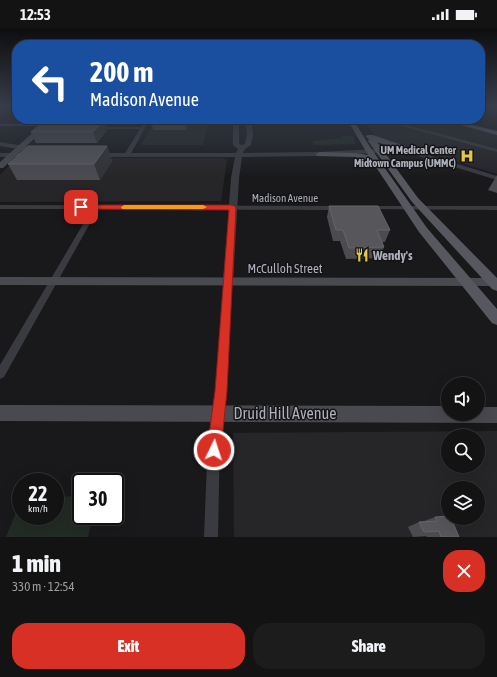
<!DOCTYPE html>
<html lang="en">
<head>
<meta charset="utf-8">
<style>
	body { margin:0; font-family:"Asap Condensed",sans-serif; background:#1c1c1d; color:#f1f3f6; height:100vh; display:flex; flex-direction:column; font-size:15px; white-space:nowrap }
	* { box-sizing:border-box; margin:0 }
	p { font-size:13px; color:#9d9ea0 }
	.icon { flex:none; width:22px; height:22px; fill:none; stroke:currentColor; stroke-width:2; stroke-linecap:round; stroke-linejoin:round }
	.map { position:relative; height:509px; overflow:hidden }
	.details { display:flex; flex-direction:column; background:#131314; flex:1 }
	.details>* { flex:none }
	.banner { position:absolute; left:12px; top:12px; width:473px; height:84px; border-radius:16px; box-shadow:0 4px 16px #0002,0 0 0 1px #323234; background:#1a4fa0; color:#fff; overflow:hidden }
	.buttons { position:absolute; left:441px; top:349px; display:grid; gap:8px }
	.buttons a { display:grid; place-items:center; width:44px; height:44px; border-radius:50%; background:#131314; box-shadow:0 4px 16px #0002,0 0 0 1px #323234; font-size:20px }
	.speed { position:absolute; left:12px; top:445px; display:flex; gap:8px; font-size:20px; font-weight:700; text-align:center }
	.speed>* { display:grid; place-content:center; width:52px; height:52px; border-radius:50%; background:#131314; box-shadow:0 4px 16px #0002,0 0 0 1px #323234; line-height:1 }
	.speed small { font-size:10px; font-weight:400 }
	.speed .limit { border:2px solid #111; border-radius:6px; background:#fff; color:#111 }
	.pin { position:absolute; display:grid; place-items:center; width:34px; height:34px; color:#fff; margin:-17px; border-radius:8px; box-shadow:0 2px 6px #0006 }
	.me { position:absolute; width:44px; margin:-22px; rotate:4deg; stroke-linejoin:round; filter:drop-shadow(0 0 3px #0008) }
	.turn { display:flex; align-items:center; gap:14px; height:84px; padding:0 12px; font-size:18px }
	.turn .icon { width:52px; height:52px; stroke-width:2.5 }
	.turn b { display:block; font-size:28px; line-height:34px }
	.round { display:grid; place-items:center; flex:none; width:42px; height:42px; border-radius:16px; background:#1c1c1d }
	.summary { display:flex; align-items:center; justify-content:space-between; height:68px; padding:0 12px }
	h1 { font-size:24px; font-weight:800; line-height:30px }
	.button { display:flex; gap:8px; margin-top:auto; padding:8px 12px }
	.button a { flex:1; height:46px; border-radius:16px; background:#d93025; color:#fff; font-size:16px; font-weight:800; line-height:46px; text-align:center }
	.button a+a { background:#1c1c1d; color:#f1f3f6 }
	.status { display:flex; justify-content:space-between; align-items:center; height:28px; padding:0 20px; background:#131314; direction:ltr }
	.status svg { height:11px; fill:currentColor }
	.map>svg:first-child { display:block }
</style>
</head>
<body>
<div class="status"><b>12:53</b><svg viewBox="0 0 49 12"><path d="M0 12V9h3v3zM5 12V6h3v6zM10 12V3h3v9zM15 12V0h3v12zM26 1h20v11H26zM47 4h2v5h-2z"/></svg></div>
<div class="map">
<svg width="497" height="509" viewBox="0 0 497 509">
	<rect width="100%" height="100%" fill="#19191b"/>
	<path fill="#262528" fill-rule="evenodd" d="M161,91h55l-1,4h-7l-5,22h-62l14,-25z
		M363,91h71l63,16v39l-121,-37z
		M17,130h206l4,2 -6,41 -221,1v-27z
		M497,403v106h-263l-1,-104zM448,408h30v30h-30zM448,460h30v30h-30z"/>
	<path fill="#232b25" d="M341,108h12l3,8 -42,1 -1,-4 29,-3z
		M81,468v20h12l-5,21h-82l15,-37v16h34v-19z"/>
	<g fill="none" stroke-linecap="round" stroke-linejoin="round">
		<path fill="#3a3b40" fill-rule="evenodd" d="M146,91h4l-20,36 -3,2 -3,-2 16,-26h-45l-2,-1 2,-1h46z
			M377,91h7l113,30v3z
			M0,96h36l2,1 -2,1h-36z
			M0,177l339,1 3,2 -3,2 -241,-1 -94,168 -4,2v-14l92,-156h-92z
			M369,178h128v4l-130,-1v-2z
			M228,251l4,3 -6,109 -6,46 -2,100h-14l4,-100 8,-46 8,-109z"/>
		<path fill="#3a3b40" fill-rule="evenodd" d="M233,91h6v25l3,1 3,-1 2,-10 -2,-15h6l2,15 -2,11 -6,4 -2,4 75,-1 80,-4 14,2 85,26v4l-88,-27 -11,-1 -80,4 -76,1 -3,21 -6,104 -1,3h-8l-1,-3 8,-104 4,-21h-139l-3,-2 3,-2h140l2,-4 -5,-4z
			M0,114l30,5 3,2 -3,2 -30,-5z
			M0,125h32l3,2 -3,2h-32z"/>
		<path fill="#494950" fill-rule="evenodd" d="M48,91h7l-52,49h-3v-6z
			M356,91h6v1l-3,2z
			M0,249l497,1v8l-497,-1z
			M0,377l448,1v8h30v-7h19v16l-497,-2z"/>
		<path fill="#57575f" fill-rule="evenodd" d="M347,91h6l17,28 57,81 70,81v16l-5,-2 -73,-91 -47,-71 -17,-4 -38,-1 -1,-2 4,-2 35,1 13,2z
			M438,91h11l48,12v4z
			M367,107h6l40,14v4h-3l-33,-11 41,56 79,80v13l-5,-2 -80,-87 -44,-61 1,-2 -3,-2z"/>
		<path stroke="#505057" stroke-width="1" d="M445,91l52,13"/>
	</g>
	<path fill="#4b4b50" d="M76,91h4l-2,1h26l3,10 -10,13h-61l-5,-11 45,-12z
		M151,91h39l-4,11h-33z
		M395,91h36l-9,7z
		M107,118l5,15 -12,19h-83l-9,-16z
		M497,147v18l-9,-3z
		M329,178l61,24 -5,12h-3l2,5 -4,11 -34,1 -6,-18h-7l-6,-24z
		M435,489l24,20h-32l-1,-1 -13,1 -5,-10 11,-5 5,-1z"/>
	<path fill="#333336" d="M184,91h6l-4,11z
		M424,91h7l-9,7z
		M104,92l3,10 -10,13 -4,-11z
		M107,118l5,15 -12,19 -6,-16z"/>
	<path fill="#56565b" stroke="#64646a" d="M45,92h59l-11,12h-62z
		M28,118h79l-13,18h-86z
		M329,178h49l12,24h-13l7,17 -35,1 -6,-18h-7z
		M448,488l1,4h3l7,17h-18l-2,-6 -15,1 -5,-10 18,-1 -2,-4z"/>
	<linearGradient id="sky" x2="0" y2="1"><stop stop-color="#0e0e0f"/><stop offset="0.52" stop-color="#383e4a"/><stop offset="1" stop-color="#383e4a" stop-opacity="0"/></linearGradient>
	<rect width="497" height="150" fill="url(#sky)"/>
	<path fill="#d93025" stroke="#8d1f18" d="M79,177h153l4,2 -9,184 -6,59 -2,5 -5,2 -5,-2 -2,-5 8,-59 14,-181 -148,-1h-2z"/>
	<path fill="#f59e0b" d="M124,177h79l4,2 -4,2h-81l-1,-2z"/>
	<defs>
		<g id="hospital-bare" transform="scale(1.08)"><path d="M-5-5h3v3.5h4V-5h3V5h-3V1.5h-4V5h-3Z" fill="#e7c646" stroke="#141416" stroke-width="2.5" paint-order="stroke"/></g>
		<g id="restaurant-bare" transform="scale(1.08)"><path d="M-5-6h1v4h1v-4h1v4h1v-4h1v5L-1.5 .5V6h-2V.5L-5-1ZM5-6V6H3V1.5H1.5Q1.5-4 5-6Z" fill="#e7c646" stroke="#141416" stroke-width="2.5" paint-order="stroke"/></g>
	</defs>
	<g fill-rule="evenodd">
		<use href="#hospital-bare" x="467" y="128"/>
		<use href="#restaurant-bare" x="362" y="227"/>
	</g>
	<g text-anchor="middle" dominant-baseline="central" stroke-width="3" stroke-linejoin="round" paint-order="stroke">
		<g font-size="11" font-weight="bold" fill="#adafba" stroke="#141416" text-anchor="end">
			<text x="456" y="122">UM Medical Center<tspan x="456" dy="13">Midtown Campus (UMMC)</tspan></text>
		</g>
		<g font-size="11" fill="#adafba" stroke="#141416">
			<text x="285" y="170">Madison Avenue</text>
		</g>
		<g font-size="13" font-weight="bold" fill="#adafba" stroke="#141416" text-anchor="start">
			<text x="373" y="227">Wendy's</text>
		</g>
		<g font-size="13" fill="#adafba" stroke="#141416">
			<text x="285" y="240">McCulloh Street</text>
		</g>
		<g font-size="16" fill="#adafba" stroke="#141416">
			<text x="285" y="385">Druid Hill Avenue</text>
		</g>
	</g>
</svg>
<div class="buttons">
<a><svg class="icon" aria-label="sound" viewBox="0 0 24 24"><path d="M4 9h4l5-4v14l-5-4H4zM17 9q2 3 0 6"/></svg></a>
<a><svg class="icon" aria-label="search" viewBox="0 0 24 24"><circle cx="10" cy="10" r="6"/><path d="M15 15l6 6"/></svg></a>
<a><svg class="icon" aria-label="layers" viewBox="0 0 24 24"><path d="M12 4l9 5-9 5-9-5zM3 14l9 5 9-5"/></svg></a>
</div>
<div class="speed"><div>22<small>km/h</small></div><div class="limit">30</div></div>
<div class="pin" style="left:81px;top:179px;background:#d93025"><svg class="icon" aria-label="arrive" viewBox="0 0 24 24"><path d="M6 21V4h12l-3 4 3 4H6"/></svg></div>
<svg class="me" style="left:214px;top:422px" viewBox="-20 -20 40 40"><circle r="17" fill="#d93025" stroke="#fff" stroke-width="3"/><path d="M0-11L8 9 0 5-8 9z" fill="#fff"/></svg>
<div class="banner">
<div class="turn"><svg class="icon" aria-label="left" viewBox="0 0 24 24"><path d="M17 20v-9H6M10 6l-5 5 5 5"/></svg><div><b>200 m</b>Madison Avenue</div></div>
</div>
</div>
<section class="details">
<div class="summary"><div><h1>1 min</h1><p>330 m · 12:54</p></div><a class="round" style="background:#d93025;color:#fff"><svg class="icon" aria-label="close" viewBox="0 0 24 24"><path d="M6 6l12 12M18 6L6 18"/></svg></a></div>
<div class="button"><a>Exit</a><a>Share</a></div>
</section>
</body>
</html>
